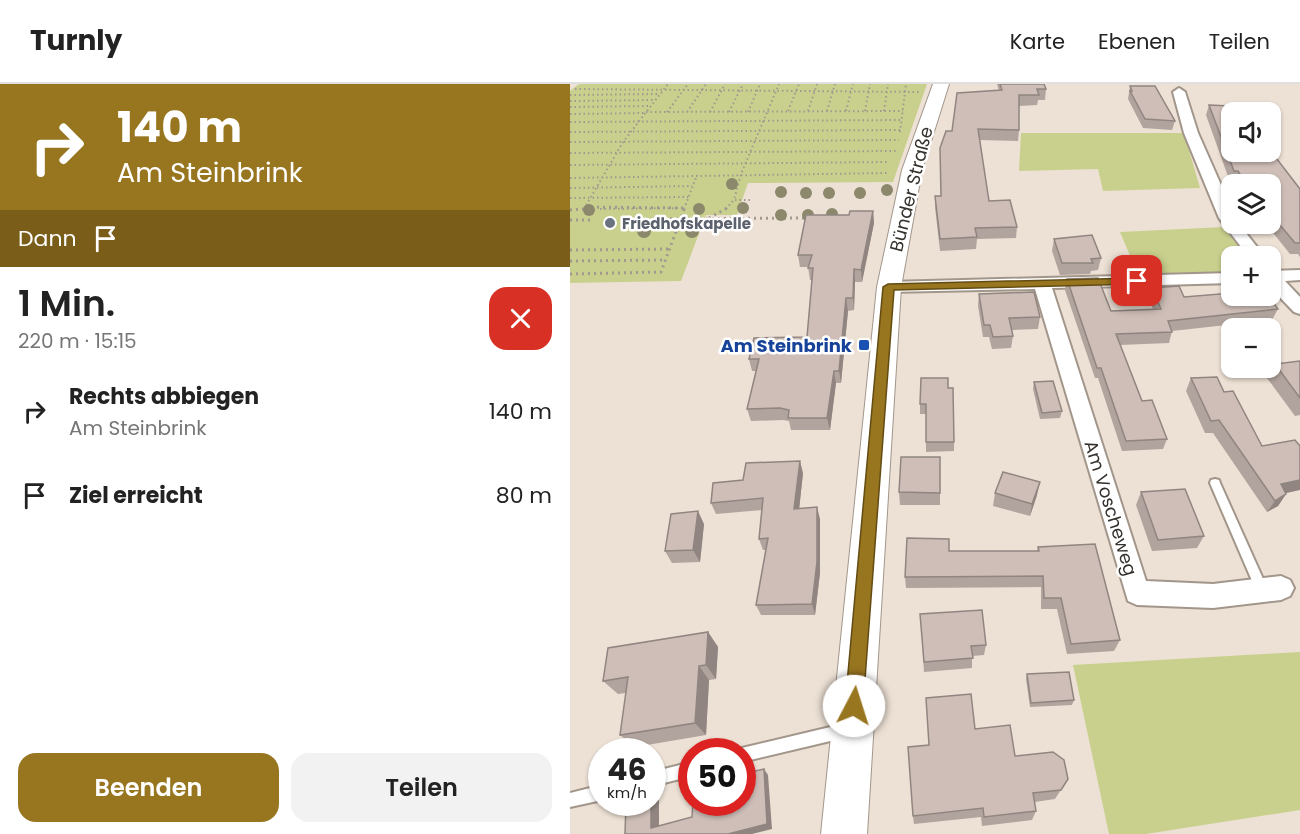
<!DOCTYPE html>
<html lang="de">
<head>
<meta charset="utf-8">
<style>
	body { margin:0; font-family:Poppins,sans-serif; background:#f2f2f2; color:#222; height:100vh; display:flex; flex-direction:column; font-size:22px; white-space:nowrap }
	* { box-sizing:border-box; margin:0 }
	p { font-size:20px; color:#767676 }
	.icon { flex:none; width:33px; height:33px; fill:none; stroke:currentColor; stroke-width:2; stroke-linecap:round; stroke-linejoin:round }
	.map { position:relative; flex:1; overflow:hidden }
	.details { display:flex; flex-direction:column; background:#fff; width:570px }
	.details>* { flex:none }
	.banner { background:#98751f; color:#fff; overflow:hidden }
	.controls { position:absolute; left:651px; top:18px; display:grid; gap:12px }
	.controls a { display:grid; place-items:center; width:60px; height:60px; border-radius:12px; background:#fff; box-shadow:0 2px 4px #0004; font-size:30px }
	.speed { position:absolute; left:18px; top:654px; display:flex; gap:12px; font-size:30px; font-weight:700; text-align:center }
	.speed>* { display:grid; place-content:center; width:78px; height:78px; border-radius:50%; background:#fff; box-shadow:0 2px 4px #0004; line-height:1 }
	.speed small { font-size:15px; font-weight:400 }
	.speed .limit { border:9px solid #d22; background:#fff; color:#111 }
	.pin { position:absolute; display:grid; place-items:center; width:51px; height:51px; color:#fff; margin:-26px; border-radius:12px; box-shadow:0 3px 9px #0006 }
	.me { position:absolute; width:66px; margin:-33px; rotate:5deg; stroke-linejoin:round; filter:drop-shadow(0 0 4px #0008) }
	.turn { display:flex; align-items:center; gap:21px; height:126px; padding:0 18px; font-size:27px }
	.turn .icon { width:78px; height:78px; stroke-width:2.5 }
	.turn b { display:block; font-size:42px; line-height:51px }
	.then { display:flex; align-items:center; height:57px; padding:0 18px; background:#0003; gap:12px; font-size:22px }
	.round { display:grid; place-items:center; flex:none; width:63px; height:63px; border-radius:18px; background:#f2f2f2 }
	.head { display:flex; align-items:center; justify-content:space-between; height:102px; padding:0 18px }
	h1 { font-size:36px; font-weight:600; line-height:45px }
	.cta { display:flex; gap:12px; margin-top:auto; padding:12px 18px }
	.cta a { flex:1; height:69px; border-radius:18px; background:#98751f; color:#fff; font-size:24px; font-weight:600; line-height:69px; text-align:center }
	.cta a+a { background:#f2f2f2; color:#222 }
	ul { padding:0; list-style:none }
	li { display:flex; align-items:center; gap:18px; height:84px; padding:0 18px }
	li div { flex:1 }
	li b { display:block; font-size:22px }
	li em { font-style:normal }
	header { display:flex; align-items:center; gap:36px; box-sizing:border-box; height:84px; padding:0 30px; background:#fff; border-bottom:2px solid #e0e0e0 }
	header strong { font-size:28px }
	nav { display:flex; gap:33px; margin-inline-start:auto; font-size:21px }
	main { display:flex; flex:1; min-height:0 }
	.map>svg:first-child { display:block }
</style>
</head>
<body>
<header>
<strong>Turnly</strong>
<nav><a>Karte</a><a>Ebenen</a><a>Teilen</a></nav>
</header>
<main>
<section class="details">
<div class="banner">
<div class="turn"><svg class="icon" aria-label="right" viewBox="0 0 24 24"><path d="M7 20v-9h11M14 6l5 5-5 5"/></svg><div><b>140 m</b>Am Steinbrink</div></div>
<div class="then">Dann<svg class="icon" aria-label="arrive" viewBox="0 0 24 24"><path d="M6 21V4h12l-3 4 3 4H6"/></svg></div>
</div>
<div class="head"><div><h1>1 Min.</h1><p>220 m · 15:15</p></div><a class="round" style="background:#d93025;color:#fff"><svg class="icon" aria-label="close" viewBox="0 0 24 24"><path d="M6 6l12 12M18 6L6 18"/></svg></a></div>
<ul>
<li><svg class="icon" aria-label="right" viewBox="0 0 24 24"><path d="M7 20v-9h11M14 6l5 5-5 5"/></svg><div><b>Rechts abbiegen</b><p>Am Steinbrink</p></div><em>140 m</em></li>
<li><svg class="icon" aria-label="arrive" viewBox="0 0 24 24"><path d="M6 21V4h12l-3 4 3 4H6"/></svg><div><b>Ziel erreicht</b></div><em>80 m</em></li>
</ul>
<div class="cta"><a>Beenden</a><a>Teilen</a></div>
</section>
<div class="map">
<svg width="730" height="750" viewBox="0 0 730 750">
	<rect width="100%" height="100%" fill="#ede1d5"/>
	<path fill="#c9d08d" d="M9,0h348l-34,98 -145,1 -11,32h-31l-25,66 -111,2v-192z
		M451,49h163l16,55 -97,3 -5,-22 -79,2z
		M654,143l21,29h-13l-1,16 -92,5 -19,-45z
		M730,568v158l-154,24h-37l-36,-169z"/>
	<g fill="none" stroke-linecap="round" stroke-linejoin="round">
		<g stroke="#a2968b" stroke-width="4">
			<path id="lane" d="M645,395l4,1 1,3 48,107 -2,4 -4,2 -4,-2 -2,-4 -46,-107 1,-3z
				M273,640l5,2 2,5 -2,5 -5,2 -101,24v-10h-6l6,-4z
				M122,678v14l-40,10v-14z
				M32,701v15l-32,7v-14z"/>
		</g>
		<g stroke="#a2968b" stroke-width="4">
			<path id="street" d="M609,4l6,4 13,41 34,77v14h7l25,32h-16l-29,-38 -35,-85 -11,-41z
				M730,186v10l-15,1 15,16v17l-6,-2 -24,-25v-16z
				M662,189v10l-180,5 94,293 67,3 68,-8 9,4 4,8 -4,8 -9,4 -68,8 -76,-3 -9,-4 -93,-312 -146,3 -9,-5 9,-5z"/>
		</g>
		<g stroke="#a2968b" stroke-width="2">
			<path id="secondary" d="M363,0h16l-27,86 -21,117 -34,547h-46l56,-547 25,-117z"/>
		</g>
		<path stroke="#a1988f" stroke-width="2" stroke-dasharray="1.5 3" stroke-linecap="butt" d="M5,5l344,3
			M0,11l89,-1
			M0,17l85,-1
			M0,23l80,-1
			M218,27l11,-27
			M238,27l9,-27
			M257,27l8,-27
			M276,27l7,-27
			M295,27l5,-27
			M314,27l4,-27
			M76,28l257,-1
			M97,28l21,-28
			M117,28l19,-28
			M140,28l15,-28
			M159,28l14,-28
			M178,28l12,-28
			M0,30l76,-1
			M0,38l332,-2
			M0,48l331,-2
			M330,48l6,-48
			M0,58l329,-2
			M0,69l326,-2
			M0,81l318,-3
			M0,94l317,-5
			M0,104l122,-2
			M0,114l118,-1
			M180,116h-16l7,-26 38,-90
			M14,125l39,-67 45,-58
			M30,125l84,-1
			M114,125l13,-34
			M156,125l8,-9"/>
		<path stroke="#a1988f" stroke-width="3" stroke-dasharray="2 4" stroke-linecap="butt" d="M15,123l99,1
			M0,126l14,-1
			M139,134l20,-11
			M64,135l176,-1
			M0,136h20
			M0,166l100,-1
			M0,177l96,-1
			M0,190l91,-2 24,-65"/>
		<use href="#lane" fill="#fff" fill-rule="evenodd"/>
		<use href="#street" fill="#fff" fill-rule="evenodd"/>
		<use href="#secondary" fill="#fff" fill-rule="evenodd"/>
	</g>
	<g fill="#8c886c">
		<circle cx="162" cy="100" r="6"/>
		<circle cx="317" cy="106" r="6"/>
		<circle cx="211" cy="108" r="6"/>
		<circle cx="236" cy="109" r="6"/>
		<circle cx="259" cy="109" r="6"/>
		<circle cx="290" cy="109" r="6"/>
		<circle cx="173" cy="124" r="6"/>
		<circle cx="129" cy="125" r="6"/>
		<circle cx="19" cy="126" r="6"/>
		<circle cx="262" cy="130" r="6"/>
		<circle cx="211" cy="131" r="6"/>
		<circle cx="238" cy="131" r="6"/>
		<circle cx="74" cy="147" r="7"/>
		<circle cx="122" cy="147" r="7"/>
	</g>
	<path fill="#b1a39d" d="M427,0h47l2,5 -1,11h-7l-1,5 -18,1v24l-1,11 -38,-1 9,61 28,26 -1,11 -39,1 -1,10 -36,2 -5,-44v-11h6l11,-65 47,-40z
		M560,2l45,35 -3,9 -29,-2 -15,-29z
		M639,21l23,47 68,37v68l-2,-3h-8l-24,-30h4v-40h-34l-2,-2h-4l-24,-67z
		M303,127l1,12 -12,59h-7l-1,28 -6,1 -7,72h-5l-6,47h-39l-2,-9 -6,-1 -32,1 -4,-12 9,-38h-4l-3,-12 58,-22 5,-57h-2l-2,-13h-8l-2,-12 51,-40z
		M484,155l47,19 -3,12 -7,1 -1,3 -30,1 -8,-24z
		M497,195l44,32 42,-2 -5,-11 4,-10 32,9 94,12 -6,11 -100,11 -3,12 -49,2 22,56 25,38 -4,10 -41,2 -24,-73h-3l-30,-88z
		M409,210l61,23 -2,12 -26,1 1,6 -2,12 -19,1 -3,-12h-6l-5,-31z
		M730,277v54l-5,1 -28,-38 8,-14z
		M621,294l33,14 62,102 -8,12 -11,6 -54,-79h-8l-19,-42z
		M464,298l28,29 -2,7 -20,1 -7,-30z
		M378,304l6,54v9l-28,1v-38h-6v-10z
		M370,373v48h-40l-1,-13z
		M233,389l-4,36 21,10v54l-5,42h-54l-5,-10 10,-55h-3l-4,-11 3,-29 -46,4 -5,-11z
		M571,408l63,44 -7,12 -45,3 -16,-46z
		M425,409l42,2 -7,21 -37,-10z
		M134,440l-4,38 -28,1 -7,-12z
		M468,463l82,93 -6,11 -47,3 -10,-45h-16v-22l-135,1 -1,-11 44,-26h88z
		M351,541l65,20 -2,10 -12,1v12l-48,4z
		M138,548l10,15 -2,32 -7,1 -3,55 -71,12 -15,-12 6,-42 -8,1 -15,-13z
		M457,590l47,26 -2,5 -42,2 -4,-28z
		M356,614l49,31 40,27 53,23 -13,20 -20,3 1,9 -4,9 -50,6 -1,-9 -67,7 -1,-8 16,-71z"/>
	<path fill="#908580" d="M303,127l1,12 -12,59 -1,-12z
		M284,185l1,13 -1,28 -1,-12z
		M276,214l2,13 -7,72 -2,-12z
		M264,287l2,12 -6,47 -3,-12z
		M230,377l3,12 -5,47 -4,-11z
		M730,396v10l-27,6 8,-12z
		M470,398l-3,13 -7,21 2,-12z
		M716,410l-8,12 -11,6 8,-11z
		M247,423l3,12v54l-5,42 -3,-11z
		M128,427l6,13 -4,38 -7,-12z
		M138,548l10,15 -2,32 -10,-14z
		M129,582l10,14 -3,55 -11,-12z
		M194,685l4,6 4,54 -20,5h-24z
		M82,710l7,4v34l-8,-4v-26h1z"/>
	<path fill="#cebeb7" stroke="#908580" stroke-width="1.5" d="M430,0h44l2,5h-9l2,6h-20v35l-41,-1 11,72 21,-1 7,27 -42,1 2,9 -37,2 -5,-43h6l-1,-48 6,-17h6l5,-38 45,-3z
		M560,2h25l20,35 -30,-2 -15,-28h2z
		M639,21l21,1 3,6h-1v40h38v-2l30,39v54h-5l-25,-30v-29h-24l-8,-13h-4z
		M280,127h23l-12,59 -7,-1 -1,29h-7l-7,73h-5l-7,47h-39l1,-8 -9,-2 -33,1 12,-50h-10l5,-21 53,-1 6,-69h-5l4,-13h-14l8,-40h43z
		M522,151l9,23 -10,1 2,4h-31l-8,-24z
		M528,194l13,33 50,-2 -9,-21 27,-2 5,11 48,-4v3h36l10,13 -110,12 4,11 -56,2 26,67 10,-1 15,39 -41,2 -25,-73h-4l-30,-89z
		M464,208l6,25 -31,1 4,18 -20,1 -3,-12h-6l-5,-31z
		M730,277v37l-25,-34z
		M647,293l7,15 9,-1 29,55 33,-6 5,6v34l-19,4 5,10 -11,7 -56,-81 -8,1 -20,-43z
		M351,294h27v10h5l1,54h-28v-38h-6z
		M483,297l9,30 -20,2 -8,-31z
		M331,373h39v36l-41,-1z
		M230,377l-6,48 23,-2v55l-5,42 -56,1 12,-67 -9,1 4,-41 -52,5 2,-20 30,-3 3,-17z
		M433,388l37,10 -8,22 -37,-11z
		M615,405l19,47 -46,4 -17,-48z
		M128,427l-5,39 -28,1 6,-37z
		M337,454l42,1v12h90l-1,-4 57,-3 25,96 -49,4 -10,-46h-17l-1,-22 -138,1z
		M412,526l4,35 -15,1 2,12 -49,4 -4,-48z
		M138,548l-2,33 -7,1 -4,57 -75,12 8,-58 -25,4 5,-33z
		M499,588l5,28 -43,3 -4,-29z
		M401,610l4,35 35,-4 5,31 38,-4 11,8 4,19 -7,11 -28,3 3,18 -52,6 -1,-9 -70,8 -5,-69 21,-2 -3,-47z
		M194,685l3,55 -39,10h-103l1,-32h25v26l41,-11 1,-15h49v-28z"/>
	<path fill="#98751f" stroke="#634c14" stroke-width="1.5" d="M567,194l4,1v5l-247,6 -31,416 -2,7 -7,2 -6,-2 -3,-7 38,-419 5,-3z"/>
	<circle fill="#6b7280" stroke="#fff" stroke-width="2" cx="40" cy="139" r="6"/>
	<rect fill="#1a4fb4" stroke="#fff" stroke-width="2" x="288" y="255" width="12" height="12" rx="3"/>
	<g text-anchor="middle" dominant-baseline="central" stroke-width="5" stroke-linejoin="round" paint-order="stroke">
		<g font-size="15" font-weight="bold" fill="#5b616d" stroke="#fff" text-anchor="start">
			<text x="52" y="139">Friedhofskapelle</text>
		</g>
		<g font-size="18" fill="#35312c" stroke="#fff">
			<text transform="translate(341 105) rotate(-76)">Bünder Straße</text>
			<text transform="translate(541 424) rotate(73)">Am Voscheweg</text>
		</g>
		<g font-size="18" font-weight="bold" fill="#164399" stroke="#fff" text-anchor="end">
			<text x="282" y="261">Am Steinbrink</text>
		</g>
	</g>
</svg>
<div class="controls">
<a><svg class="icon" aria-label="sound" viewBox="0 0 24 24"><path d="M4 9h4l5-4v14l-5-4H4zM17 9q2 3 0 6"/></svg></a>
<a><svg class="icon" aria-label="layers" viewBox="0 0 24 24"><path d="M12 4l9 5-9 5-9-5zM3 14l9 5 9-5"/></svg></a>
<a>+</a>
<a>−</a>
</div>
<div class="speed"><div>46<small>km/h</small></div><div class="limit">50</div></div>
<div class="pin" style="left:567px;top:197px;background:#d93025"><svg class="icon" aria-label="arrive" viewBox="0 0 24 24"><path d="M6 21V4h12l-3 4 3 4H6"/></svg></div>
<svg class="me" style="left:284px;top:622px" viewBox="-20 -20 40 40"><circle r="19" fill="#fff"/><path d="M0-13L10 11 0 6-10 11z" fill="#98751f"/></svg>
</div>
</main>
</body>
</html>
